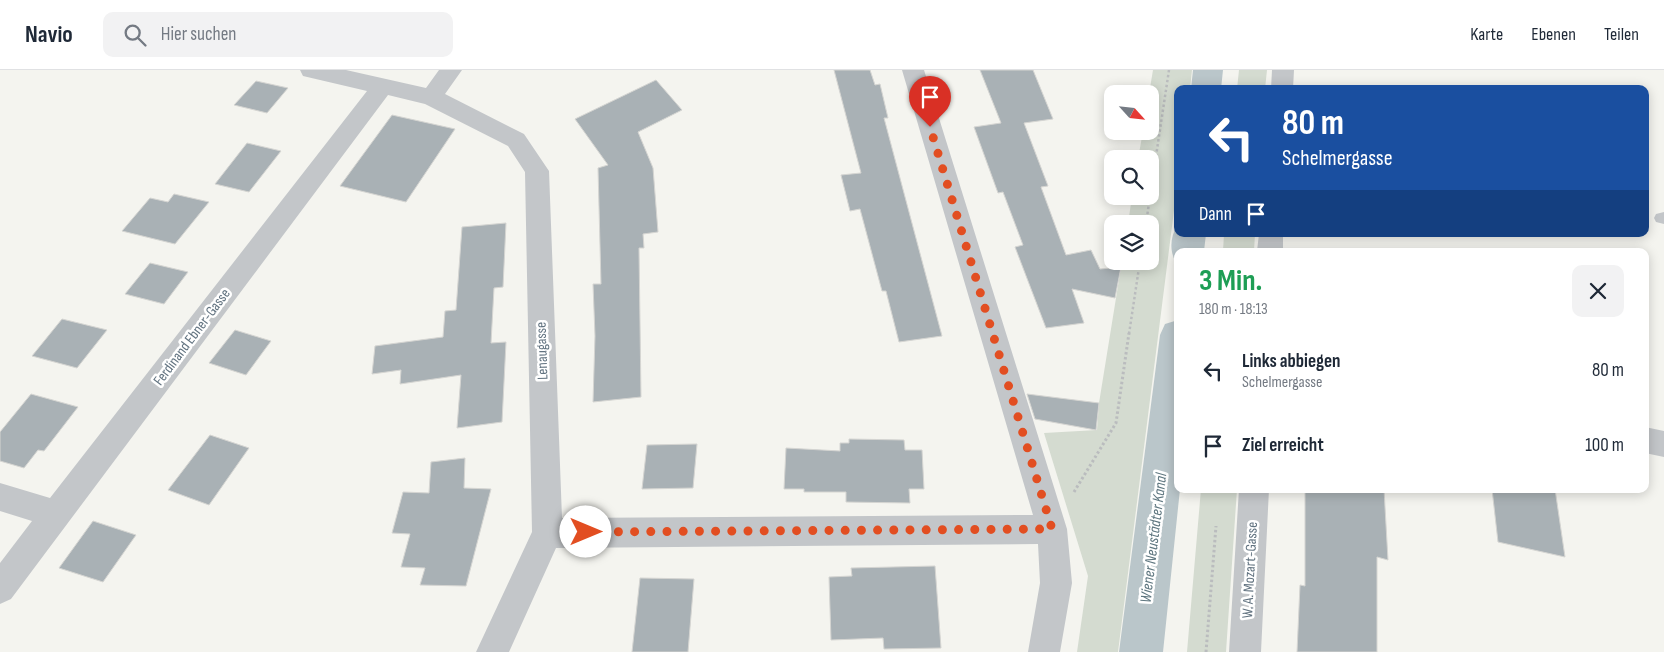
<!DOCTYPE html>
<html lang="de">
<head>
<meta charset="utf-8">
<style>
	body { margin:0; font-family:"Sofia Sans Condensed",sans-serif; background:#f2f2f3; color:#1f2937; height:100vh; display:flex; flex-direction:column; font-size:19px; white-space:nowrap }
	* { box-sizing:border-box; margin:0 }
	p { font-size:16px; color:#747a83 }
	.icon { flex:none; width:28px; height:28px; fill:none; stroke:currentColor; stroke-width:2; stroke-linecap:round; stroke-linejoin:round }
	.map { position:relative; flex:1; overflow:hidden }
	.drawer { position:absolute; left:1174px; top:178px; width:475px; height:245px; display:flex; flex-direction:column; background:#fff; border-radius:10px; box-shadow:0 2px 12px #0003 }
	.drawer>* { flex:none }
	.hud { position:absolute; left:1174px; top:15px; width:475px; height:152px; border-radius:10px; box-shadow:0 2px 12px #0003; background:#1a4fa0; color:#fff; overflow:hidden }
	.needle { width:32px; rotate:117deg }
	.controls { position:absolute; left:1104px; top:15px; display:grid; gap:10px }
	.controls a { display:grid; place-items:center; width:55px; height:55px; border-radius:10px; background:#fff; box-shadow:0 2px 12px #0003; font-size:25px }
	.pin { position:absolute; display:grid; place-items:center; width:42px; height:42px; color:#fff; margin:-51px -21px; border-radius:50% 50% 50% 0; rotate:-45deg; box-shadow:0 0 5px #0007 }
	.pin .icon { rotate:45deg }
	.me { position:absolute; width:55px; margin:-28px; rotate:90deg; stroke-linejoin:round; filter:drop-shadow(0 0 4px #0008) }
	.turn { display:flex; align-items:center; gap:18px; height:105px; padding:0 25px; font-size:22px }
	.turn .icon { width:65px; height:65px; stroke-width:2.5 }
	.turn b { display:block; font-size:35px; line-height:42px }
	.then { display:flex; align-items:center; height:48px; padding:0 25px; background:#0003; gap:10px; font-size:19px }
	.round { display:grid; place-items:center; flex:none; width:52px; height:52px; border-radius:10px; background:#f2f2f3 }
	.summary { display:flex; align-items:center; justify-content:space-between; height:85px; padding:0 25px }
	h1 { font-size:30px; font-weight:700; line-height:38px; color:#1e9e55 }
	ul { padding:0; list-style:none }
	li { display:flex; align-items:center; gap:15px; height:75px; padding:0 25px }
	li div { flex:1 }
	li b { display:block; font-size:19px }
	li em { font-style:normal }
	header { display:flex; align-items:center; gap:30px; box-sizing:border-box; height:70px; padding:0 25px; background:#fff; border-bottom:1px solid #e0e1e3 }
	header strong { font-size:24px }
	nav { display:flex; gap:28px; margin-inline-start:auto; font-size:18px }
	.search { width:350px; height:45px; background:#f2f2f3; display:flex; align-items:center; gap:12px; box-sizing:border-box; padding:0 18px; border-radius:10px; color:#747a83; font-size:19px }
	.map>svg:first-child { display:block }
</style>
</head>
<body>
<header>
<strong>Navio</strong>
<div class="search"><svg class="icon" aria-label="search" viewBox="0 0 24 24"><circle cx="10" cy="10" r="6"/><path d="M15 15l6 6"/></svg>Hier suchen</div>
<nav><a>Karte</a><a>Ebenen</a><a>Teilen</a></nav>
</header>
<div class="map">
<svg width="1664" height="582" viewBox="0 0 1664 582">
	<rect width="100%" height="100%" fill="#f4f4ef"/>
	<path fill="#d4dbd0" d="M1153,0h39l-2,19h-12l-1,98 -59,465h-41l11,-76 -44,-143 53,-3 2,-27 23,-142h28v-37h-22l4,-28h18v-37h-12l5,-28h7l-1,-37z
		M1239,0h28l-2,19h-28z
		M1224,164h31l-1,17h-31z
		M1201,419h36l-11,163h-39z"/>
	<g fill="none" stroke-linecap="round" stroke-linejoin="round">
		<path fill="#bac6ca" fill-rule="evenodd" d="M1193,0h30l-2,19h-30z
			M1177,155l1,9h28l-2,17h-26v10h-3c-6,-13 -4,-24 2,-36z
			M1178,250v169h2l-17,163h-44l41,-317 5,-11z"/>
	</g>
	<path fill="#a9b1b5" stroke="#d5d5d2" d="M834,0h36l5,15 5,-1 8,34h-4l58,218 -43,6 -13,-51h-4l-22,-82 -10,2 -9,-36 20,-2z
		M980,0h53l20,49 -29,4 24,63 -7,1 25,68 25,-5 9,19 21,-2 -6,31 -43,-9 12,34 -38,5 -31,-81 8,-2 -20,-53 -5,1 -24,-66 27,-4z
		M656,10l26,30 -44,22 15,36 5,64 -15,2 1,14h-5l2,149 -48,5 2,-66 -2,-52h8l-3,-116 10,-3 -33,-46z
		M256,11l32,7 -21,25 -33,-8z
		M392,45l63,14 -49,73 -66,-16z
		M247,73l34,8 -32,41 -34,-8z
		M174,124l35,8 -34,42 -53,-13 28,-33 18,4z
		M506,153l-3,64 -9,1 -3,55 15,-1 -4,80 -45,6 4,-53 -61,9 1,-14 -29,4 3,-28 68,-9 2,-26 11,-1 6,-83z
		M150,193l38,9 -24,32 -39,-10z
		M62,249l45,11 -30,38 -45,-12z
		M235,260l36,11 -25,34 -37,-12z
		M31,324l47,13 -34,44 -6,-1 -14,18 -24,-7v-29z
		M1027,324l72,9 -3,27 -61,-11z
		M210,365l39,13 -40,57 -41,-15z
		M849,369l55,1 1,10h17l2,39h-15l1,14 -64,-1v-10h-42v-3h-20l2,-41 54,3v-8h9z
		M697,374l-4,44 -51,1 5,-44z
		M465,388l-1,30 27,1 -25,97 -46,-1 5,-17 -24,-1 9,-33 -18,-1 11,-41 26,1 2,-31z
		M1305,419h79l4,71 -11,-3v95h-80l3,-67 5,1z
		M1492,419h63l10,68 -67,-15z
		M93,451l43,14 -33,47 -44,-14z
		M935,496l6,82 -57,1 -1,-11 -52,2 -2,-63 23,-1 -1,-8z
		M640,508l54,1 -6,73h-56z"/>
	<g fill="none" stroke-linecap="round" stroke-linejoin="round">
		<path stroke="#babcbe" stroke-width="2.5" stroke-dasharray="2.5 2.5" stroke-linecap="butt" d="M1150,126l19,-126
			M1146,154l4,-28
			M1129,264l11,-73"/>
		<path stroke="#babcbe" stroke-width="3" stroke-dasharray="2.5 2.5" stroke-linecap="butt" d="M1074,422l42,-69 13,-90
			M1206,582l10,-126"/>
		<path fill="#c3c6c9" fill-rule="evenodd" d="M1664,142v12l-8,-2 -2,-4 2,-4z"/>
		<path fill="#c3c6c9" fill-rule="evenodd" d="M300,0h46l80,18 13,-18h23l-17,24 79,40 25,37 13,347 471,-3 -131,-445h22l143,459 5,54 -12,69h-32l12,-69 -2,-39 -482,4 -47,104h-33l56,-120 -7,-360 -17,-26 -83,-42 -37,-9 -377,504 -11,5v-41l32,-42 -32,-10v-28l50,15 317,-407 -64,-15z
			M1272,0h22l-1,19h-22z
			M1259,164h24v17h-26z
			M1645,357l19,4v26l-19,-4z
			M1239,419h30l-8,163h-32z"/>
	</g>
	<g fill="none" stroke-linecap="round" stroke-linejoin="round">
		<path stroke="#e24e21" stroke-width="9" stroke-dasharray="0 16.2" d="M586,462l466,-3 -122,-402"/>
	</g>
	<g text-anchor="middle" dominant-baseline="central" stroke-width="5" stroke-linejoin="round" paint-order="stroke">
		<g font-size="15" fill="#627380" stroke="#fff">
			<text transform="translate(192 267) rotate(-53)">Ferdinand Ebner-Gasse</text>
			<text transform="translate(542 281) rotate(-92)">Lenaugasse</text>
			<text transform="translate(1250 500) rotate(-87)">W. A. Mozart-Gasse</text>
		</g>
		<g font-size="16" font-style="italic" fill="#5e767f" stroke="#fff">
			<text transform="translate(1154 468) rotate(-83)">Wiener Neustädter Kanal</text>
		</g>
	</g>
</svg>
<div class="controls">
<a><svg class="needle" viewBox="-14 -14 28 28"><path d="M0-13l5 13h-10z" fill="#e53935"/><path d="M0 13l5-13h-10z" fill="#747a83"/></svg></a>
<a><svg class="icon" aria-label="search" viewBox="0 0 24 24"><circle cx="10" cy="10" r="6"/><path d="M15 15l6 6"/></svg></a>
<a><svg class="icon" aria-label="layers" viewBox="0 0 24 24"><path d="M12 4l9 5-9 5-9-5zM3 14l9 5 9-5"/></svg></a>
</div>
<div class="pin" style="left:930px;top:57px;background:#d93025"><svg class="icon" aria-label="arrive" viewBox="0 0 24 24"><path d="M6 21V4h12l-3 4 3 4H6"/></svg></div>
<svg class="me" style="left:586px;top:462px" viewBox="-20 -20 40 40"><circle r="19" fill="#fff"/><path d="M0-13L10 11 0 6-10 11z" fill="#e24e21"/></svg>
<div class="hud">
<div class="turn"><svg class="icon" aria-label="left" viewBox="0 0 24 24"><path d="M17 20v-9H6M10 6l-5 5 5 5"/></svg><div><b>80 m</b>Schelmergasse</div></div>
<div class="then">Dann<svg class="icon" aria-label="arrive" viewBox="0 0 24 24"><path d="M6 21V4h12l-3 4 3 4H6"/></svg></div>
</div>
<section class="drawer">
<div class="summary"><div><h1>3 Min.</h1><p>180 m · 18:13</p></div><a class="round"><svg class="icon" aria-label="close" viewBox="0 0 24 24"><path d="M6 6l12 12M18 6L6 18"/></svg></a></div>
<ul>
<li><svg class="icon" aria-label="left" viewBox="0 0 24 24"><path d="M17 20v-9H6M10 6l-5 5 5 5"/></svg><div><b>Links abbiegen</b><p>Schelmergasse</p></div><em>80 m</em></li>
<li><svg class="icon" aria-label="arrive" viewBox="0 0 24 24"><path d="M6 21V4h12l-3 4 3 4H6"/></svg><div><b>Ziel erreicht</b></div><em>100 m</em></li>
</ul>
</section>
</div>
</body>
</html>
